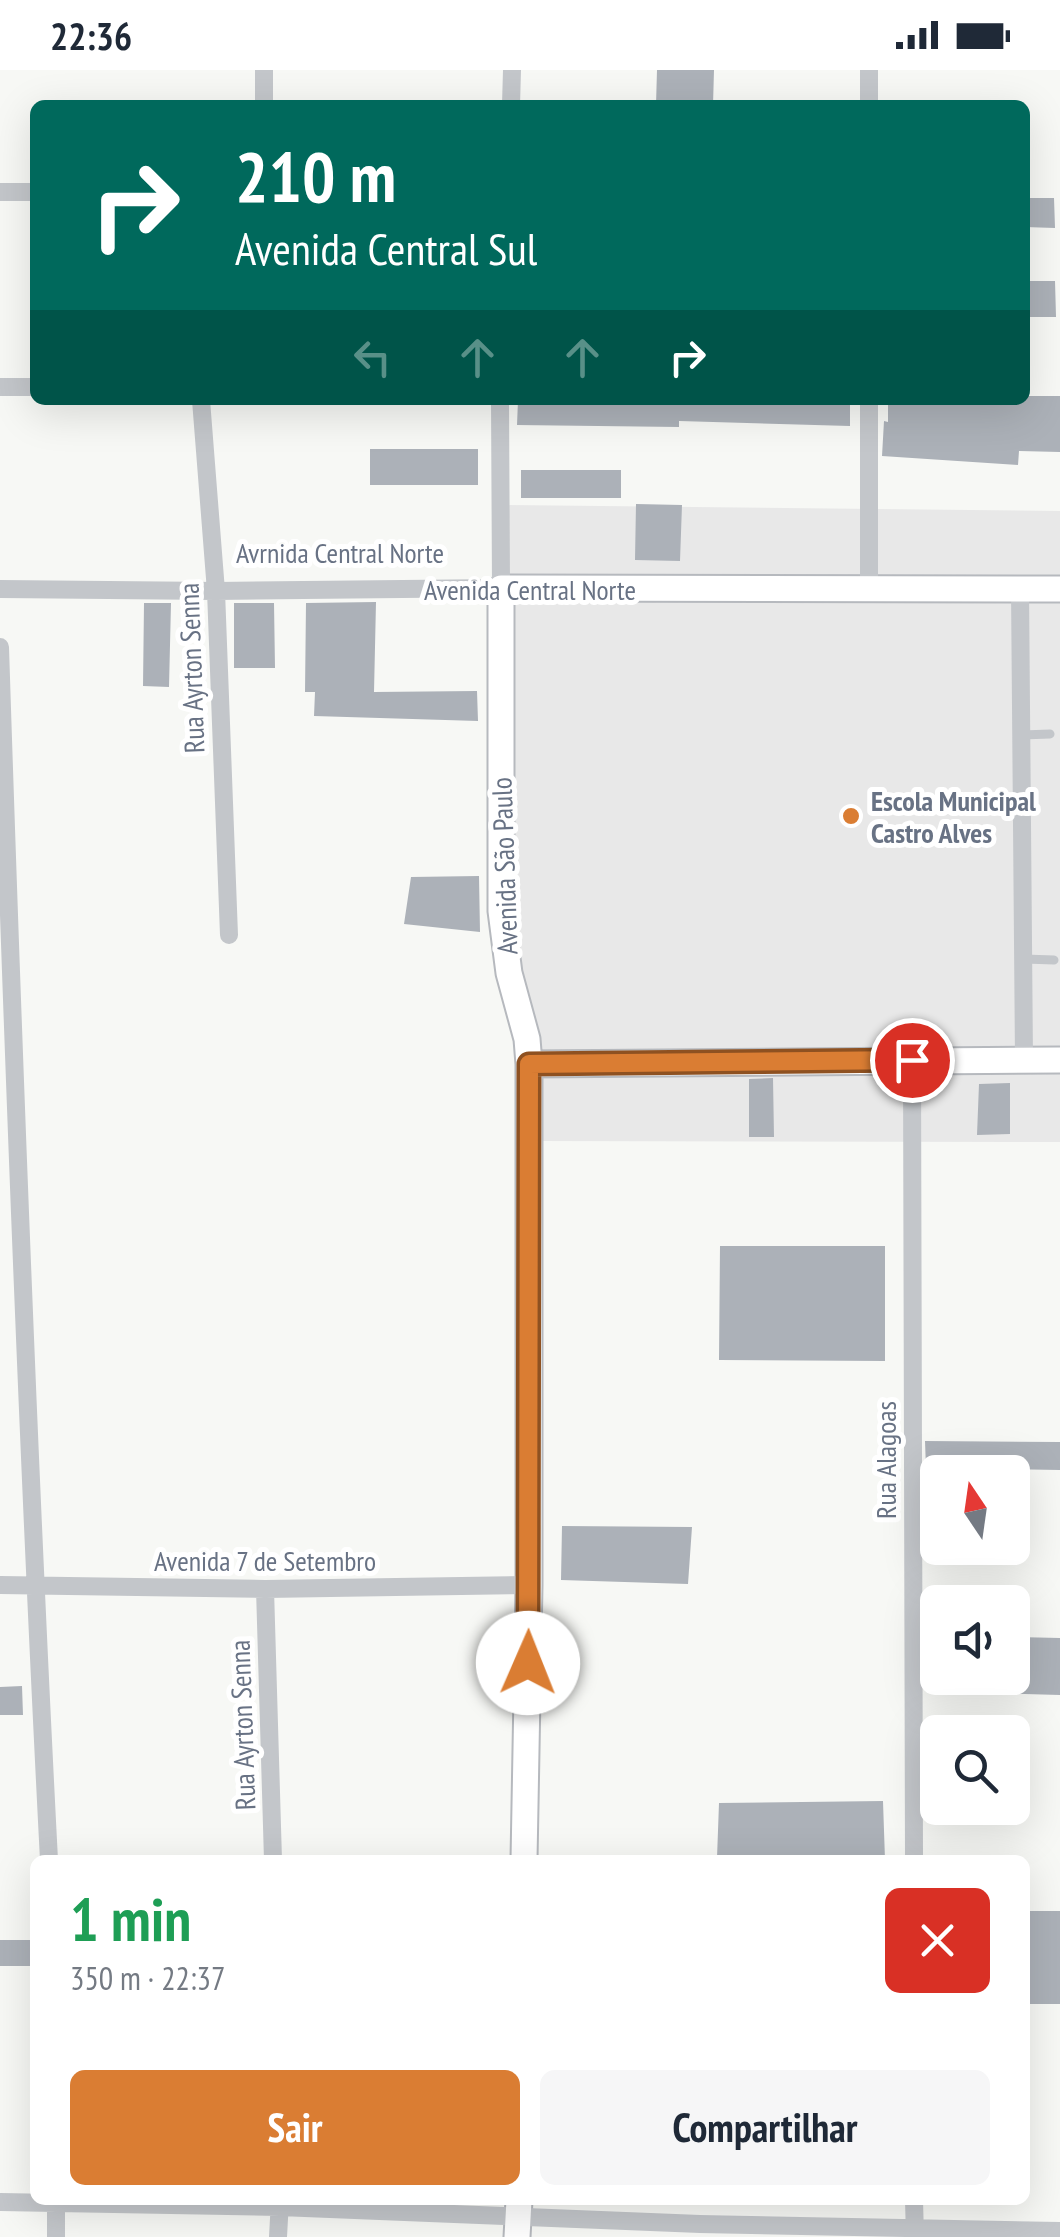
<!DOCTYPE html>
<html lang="pt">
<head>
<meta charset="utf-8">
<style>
	body { margin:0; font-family:"PT Sans Narrow",sans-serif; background:#f6f6f7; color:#1f2937; height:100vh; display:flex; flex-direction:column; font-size:38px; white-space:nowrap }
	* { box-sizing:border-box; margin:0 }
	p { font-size:32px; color:#747a83 }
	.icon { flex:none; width:55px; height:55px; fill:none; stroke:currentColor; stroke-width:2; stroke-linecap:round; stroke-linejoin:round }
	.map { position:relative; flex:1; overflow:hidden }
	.sheet { position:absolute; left:30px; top:1785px; width:1000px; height:350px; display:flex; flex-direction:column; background:#fff; border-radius:15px; box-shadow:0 10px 40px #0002 }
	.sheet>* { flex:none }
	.hud { position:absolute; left:30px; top:30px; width:1000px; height:305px; border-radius:15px; box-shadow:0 10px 40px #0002; background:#00695c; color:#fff; overflow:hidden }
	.needle { width:65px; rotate:347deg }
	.fabs { position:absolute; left:920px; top:1385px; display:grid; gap:20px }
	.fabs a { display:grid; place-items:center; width:110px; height:110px; border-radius:15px; background:#fff; box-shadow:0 10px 40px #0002; font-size:50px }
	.pin { position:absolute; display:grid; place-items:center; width:85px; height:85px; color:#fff; margin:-42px; border:5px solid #fff; border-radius:50%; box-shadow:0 2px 10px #0007 }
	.me { position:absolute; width:110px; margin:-55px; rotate:1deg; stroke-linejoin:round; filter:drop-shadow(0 0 8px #0008) }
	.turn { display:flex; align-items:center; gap:35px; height:210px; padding:0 40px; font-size:45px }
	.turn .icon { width:130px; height:130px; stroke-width:2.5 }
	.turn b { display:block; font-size:70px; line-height:85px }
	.lanes { display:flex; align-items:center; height:95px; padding:0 40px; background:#0003; justify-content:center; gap:50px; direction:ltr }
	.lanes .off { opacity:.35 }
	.round { display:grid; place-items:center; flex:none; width:105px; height:105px; border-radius:15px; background:#f6f6f7 }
	.headline { display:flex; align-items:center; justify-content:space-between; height:170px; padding:0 40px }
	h1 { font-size:60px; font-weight:700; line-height:75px; color:#1e9e55 }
	.button { display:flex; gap:20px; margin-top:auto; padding:20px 40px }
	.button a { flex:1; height:115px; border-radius:15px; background:#da7d33; color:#fff; font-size:40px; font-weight:700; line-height:115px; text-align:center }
	.button a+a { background:#f6f6f7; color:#1f2937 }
	.status { display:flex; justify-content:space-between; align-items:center; height:70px; padding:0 50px; background:#fff; direction:ltr }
	.status svg { height:28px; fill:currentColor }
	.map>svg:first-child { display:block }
</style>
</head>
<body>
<div class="status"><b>22:36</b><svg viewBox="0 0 49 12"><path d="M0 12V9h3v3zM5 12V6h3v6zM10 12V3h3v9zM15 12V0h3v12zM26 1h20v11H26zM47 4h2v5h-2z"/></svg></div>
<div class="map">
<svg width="1060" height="2167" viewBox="0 0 1060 2167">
	<rect width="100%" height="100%" fill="#f7f8f5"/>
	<path fill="#e8e8e8" d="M501,435l559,6v631l-522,-1 -37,-230z"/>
	<path fill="#acb1b8" d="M657,0h57l-1,35h-57z
		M1025,128h29l1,30 -30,-1z
		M1025,211h30l1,36h-31z
		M1025,326h35v56l-41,-1 -1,14 -136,-9 2,-35 4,1v-22h137z
		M518,330h332v26l-171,-5v6l-162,-2z
		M370,379h108v36h-108z
		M521,400h100v28h-100z
		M636,434l46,1 -2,56 -45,-1z
		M376,532l-2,90 103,-1 1,30 -164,-5 1,-24h-10l1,-89z
		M144,533h27l-2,84 -26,-1z
		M234,533h40l1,65h-41z
		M479,806l1,56 -76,-8 7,-47z
		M773,1008l1,59h-25v-58z
		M1010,1013v51l-33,1 2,-51z
		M720,1176h165v115l-166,-1z
		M925,1371l135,1v28l-134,-2z
		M562,1456l130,1 -4,57 -127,-4z
		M1012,1567l48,1v57l-134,-4v-13h86z
		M22,1616l1,29h-23v-28z
		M883,1731l2,59 -168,-2 2,-55z
		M1025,1841h35v93h-35z
		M0,1870h30l1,26h-31z"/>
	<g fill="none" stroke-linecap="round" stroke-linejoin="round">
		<g stroke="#b6b9be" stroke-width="29">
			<path id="secondary" d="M529,994l531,-4
				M524,1790l5,-275v-521l-2,-25 -18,-66 -8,-62v-323l559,1
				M517,2167l2,-37"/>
		</g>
		<path stroke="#c3c6ca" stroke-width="9" d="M1022,665l28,-1
			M1024,889l30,1"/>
		<path stroke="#c3c6ca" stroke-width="18" d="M869,0v35
			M264,35v-35
			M511,35l1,-35
			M0,122h35
			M0,317h35
			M201,330l15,191 13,344
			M869,330v189
			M0,519l216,2 285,-3 -1,-188
			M1020,519l4,471
			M0,577c13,404 28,809 49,1213
			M912,990l2,800
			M0,1515l265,4 264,-4
			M265,1519l8,271
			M914,2130l1,37
			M0,2132l280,5 420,17 360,7
			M56,2167v-37
			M278,2167l2,-37"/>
		<use href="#secondary" stroke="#fff" stroke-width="25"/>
	</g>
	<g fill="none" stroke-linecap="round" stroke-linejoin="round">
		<g stroke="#8e5121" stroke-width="25">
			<path id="route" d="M528,1593l1,-599 383,-4"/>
		</g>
		<use href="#route" stroke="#da7d33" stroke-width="18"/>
	</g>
	<circle fill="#da7d33" stroke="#fff" stroke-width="4" cx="851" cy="746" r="10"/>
	<g text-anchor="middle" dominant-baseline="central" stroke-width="10" stroke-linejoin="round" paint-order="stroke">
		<g font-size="28" fill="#687284" stroke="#fff">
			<text x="340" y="482">Avrnida Central Norte</text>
			<text x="530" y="519">Avenida Central Norte</text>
			<text transform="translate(191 598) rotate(-92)">Rua Ayrton Senna</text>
			<text transform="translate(504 796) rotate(-92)">Avenida São Paulo</text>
			<text transform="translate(885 1390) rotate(-90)">Rua Alagoas</text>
			<text x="265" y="1490">Avenida 7 de Setembro</text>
			<text transform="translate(242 1655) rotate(-92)">Rua Ayrton Senna</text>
		</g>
		<g font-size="28" font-weight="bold" fill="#687284" stroke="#fff" text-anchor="start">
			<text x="871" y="730">Escola Municipal<tspan x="871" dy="32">Castro Alves</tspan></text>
		</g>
	</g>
</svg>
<div class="fabs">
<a><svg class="needle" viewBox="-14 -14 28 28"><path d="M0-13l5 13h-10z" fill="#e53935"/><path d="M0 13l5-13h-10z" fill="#747a83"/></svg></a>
<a><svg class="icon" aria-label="sound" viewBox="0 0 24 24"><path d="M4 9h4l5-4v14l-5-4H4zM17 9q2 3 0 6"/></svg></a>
<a><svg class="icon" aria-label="search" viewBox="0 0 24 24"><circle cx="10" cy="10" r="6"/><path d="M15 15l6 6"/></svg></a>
</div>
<div class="pin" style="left:912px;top:990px;background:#d93025"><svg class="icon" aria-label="arrive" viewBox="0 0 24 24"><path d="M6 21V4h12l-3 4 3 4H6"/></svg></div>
<svg class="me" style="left:528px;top:1593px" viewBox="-20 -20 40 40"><circle r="19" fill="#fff"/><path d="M0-13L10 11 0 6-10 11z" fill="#da7d33"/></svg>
<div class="hud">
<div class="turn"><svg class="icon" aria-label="right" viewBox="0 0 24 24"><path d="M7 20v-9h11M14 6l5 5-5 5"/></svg><div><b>210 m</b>Avenida Central Sul</div></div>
<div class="lanes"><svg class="icon off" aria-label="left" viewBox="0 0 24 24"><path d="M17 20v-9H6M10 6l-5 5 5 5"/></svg><svg class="icon off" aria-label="ahead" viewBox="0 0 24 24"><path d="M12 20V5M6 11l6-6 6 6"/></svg><svg class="icon off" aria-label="ahead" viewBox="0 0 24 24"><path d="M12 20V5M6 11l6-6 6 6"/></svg><svg class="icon" aria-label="right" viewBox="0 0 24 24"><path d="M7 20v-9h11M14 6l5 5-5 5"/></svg></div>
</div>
<section class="sheet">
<div class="headline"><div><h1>1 min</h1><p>350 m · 22:37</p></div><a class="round" style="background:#d93025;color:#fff"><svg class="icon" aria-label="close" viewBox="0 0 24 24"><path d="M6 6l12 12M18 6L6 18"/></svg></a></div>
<div class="button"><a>Sair</a><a>Compartilhar</a></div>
</section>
</div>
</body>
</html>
